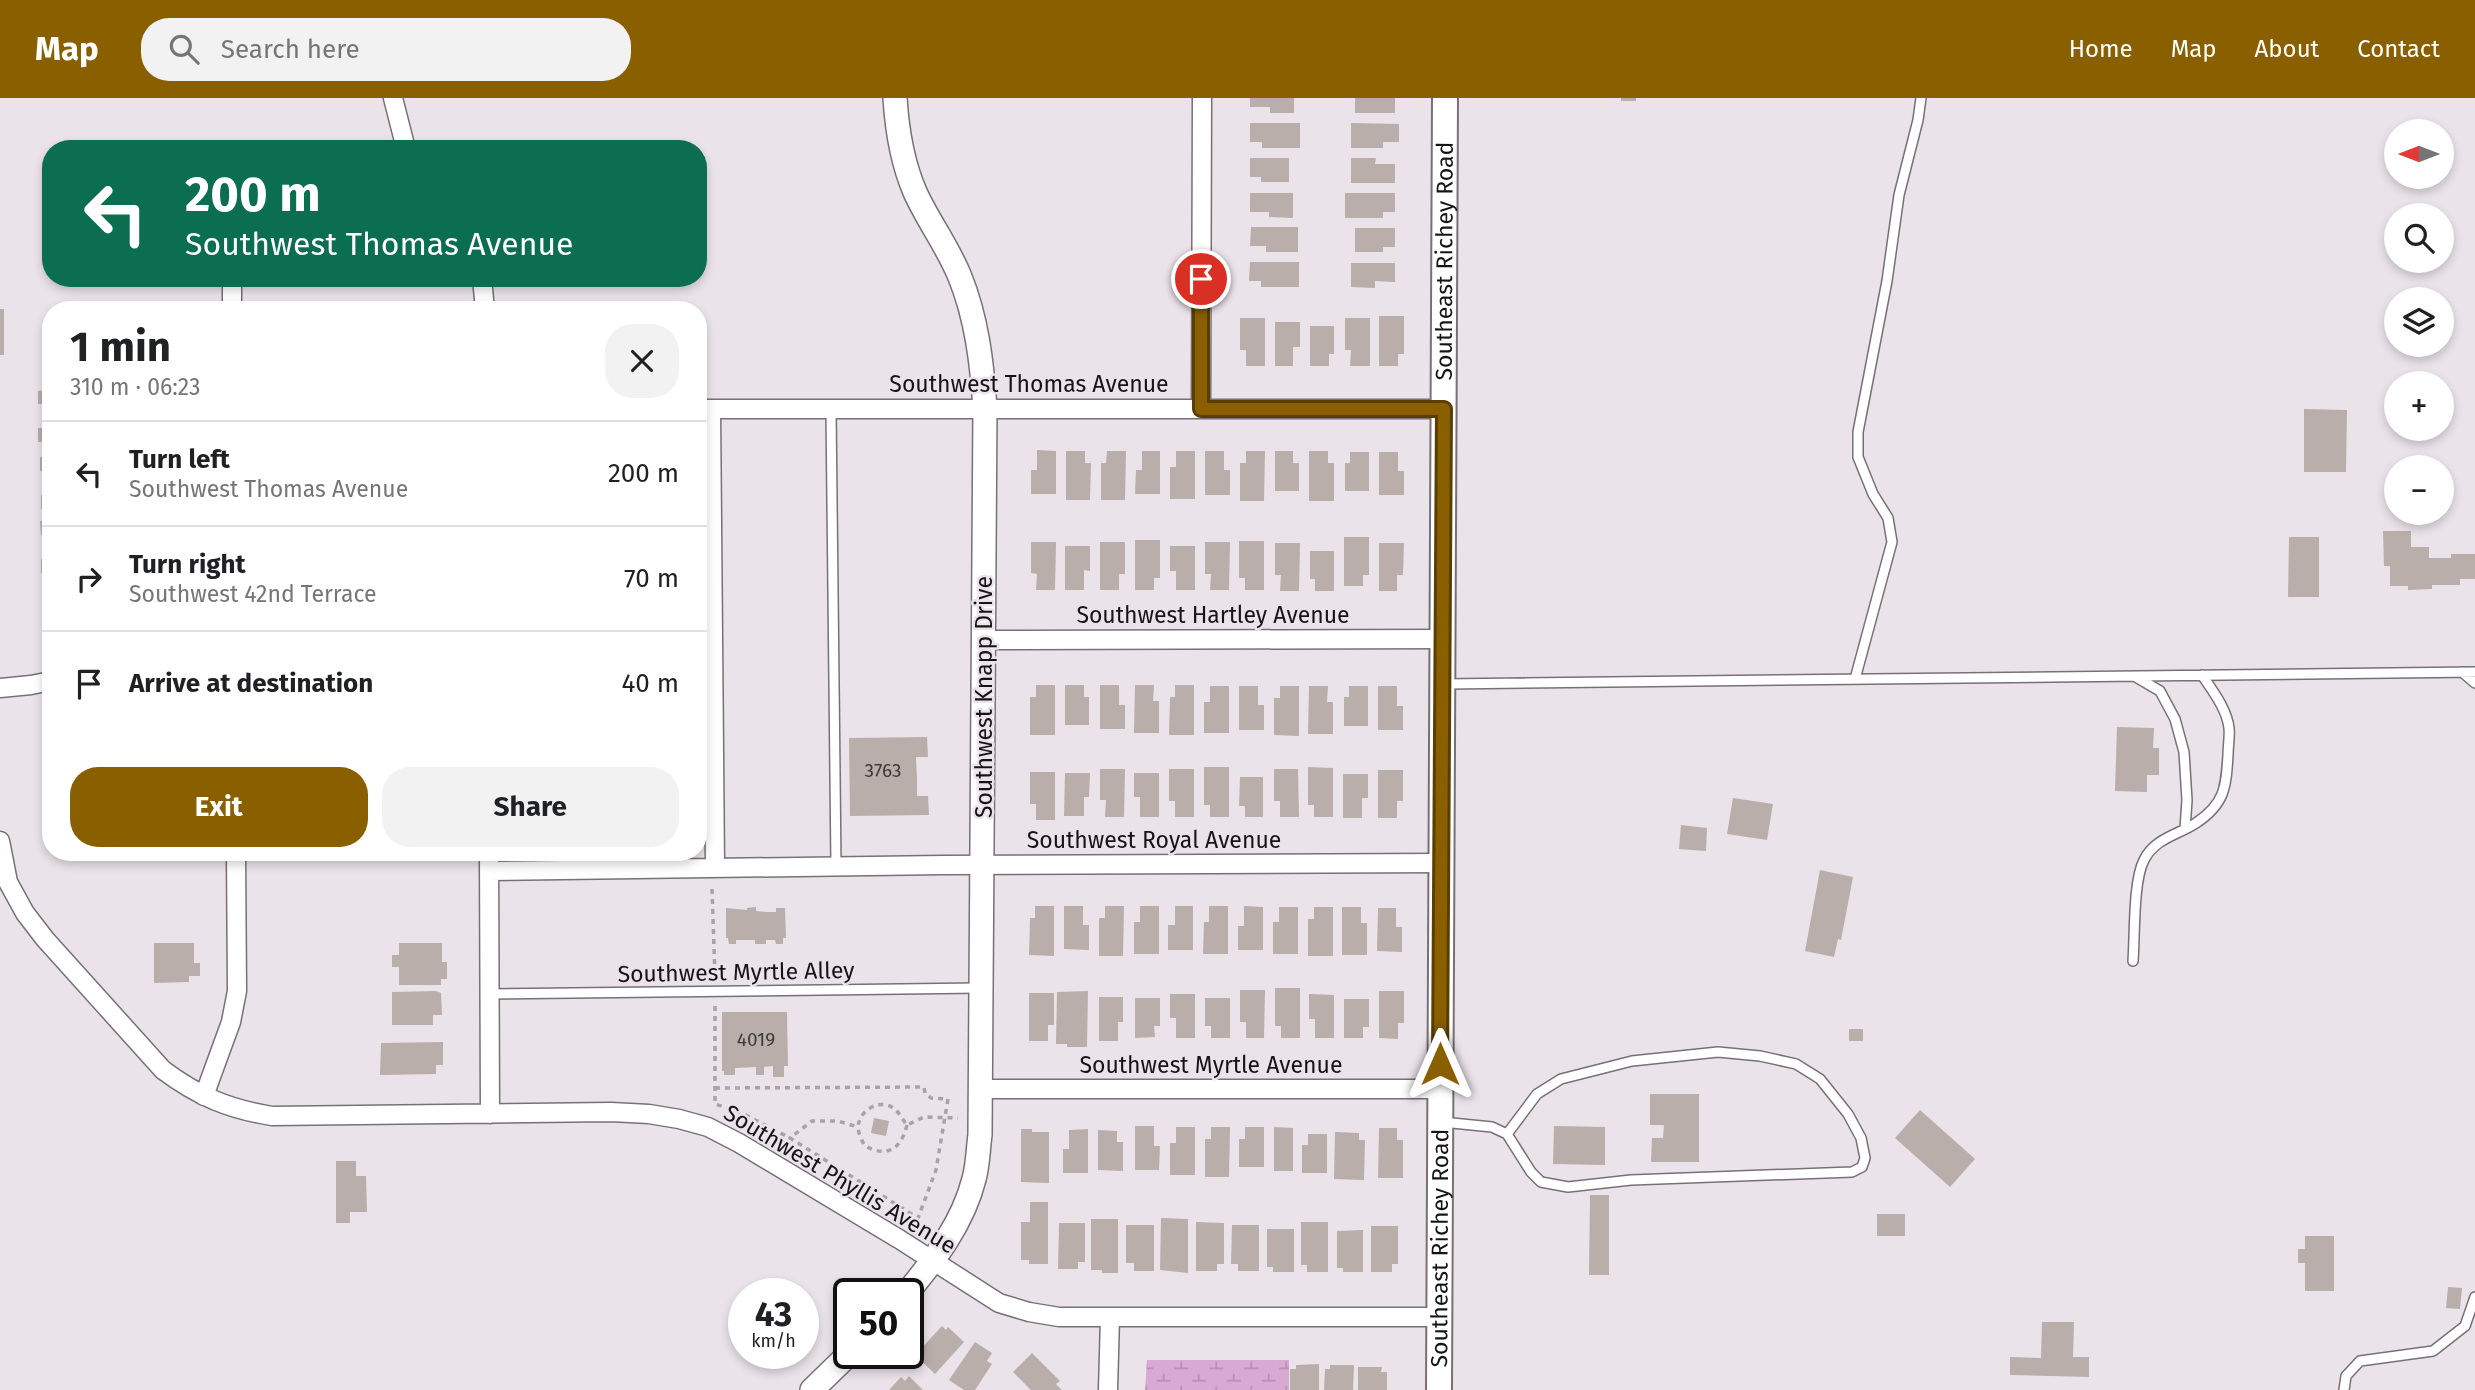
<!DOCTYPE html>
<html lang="en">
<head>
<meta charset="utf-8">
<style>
	body { margin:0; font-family:"Fira Sans",sans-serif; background:#f2f2f2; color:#202124; height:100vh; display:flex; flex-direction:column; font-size:26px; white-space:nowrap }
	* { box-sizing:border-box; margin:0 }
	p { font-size:23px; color:#757577 }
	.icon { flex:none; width:38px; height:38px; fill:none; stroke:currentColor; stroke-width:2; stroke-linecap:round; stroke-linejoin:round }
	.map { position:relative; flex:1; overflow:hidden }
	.side { position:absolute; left:42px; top:203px; width:665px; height:560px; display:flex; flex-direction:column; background:#fff; border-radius:28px; box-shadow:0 4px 10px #0003 }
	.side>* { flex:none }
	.banner { position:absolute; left:42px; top:42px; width:665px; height:147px; border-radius:28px; box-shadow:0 4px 10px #0003; background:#0b6e4f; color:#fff; overflow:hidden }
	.needle { width:46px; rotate:270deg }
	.controls { position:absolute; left:2384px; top:21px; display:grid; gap:14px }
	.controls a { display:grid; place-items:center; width:70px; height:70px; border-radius:50%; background:#fff; box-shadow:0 4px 10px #0003; font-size:35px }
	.speed { position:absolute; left:728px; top:1180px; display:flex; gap:14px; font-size:35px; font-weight:700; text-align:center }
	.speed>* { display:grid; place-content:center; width:91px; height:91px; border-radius:50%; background:#fff; box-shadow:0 4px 10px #0003; line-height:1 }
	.speed small { font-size:18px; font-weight:400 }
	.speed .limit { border:4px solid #111; border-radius:10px; background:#fff; color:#111 }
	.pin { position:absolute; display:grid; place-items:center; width:60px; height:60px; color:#fff; margin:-30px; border:4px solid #fff; border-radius:50%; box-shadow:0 2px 7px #0007 }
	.me { position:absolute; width:77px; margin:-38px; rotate:0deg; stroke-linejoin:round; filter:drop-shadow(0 0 5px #0008) }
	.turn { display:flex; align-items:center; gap:24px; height:147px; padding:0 28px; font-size:32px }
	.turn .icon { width:91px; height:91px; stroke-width:2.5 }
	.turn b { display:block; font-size:49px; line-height:60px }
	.round { display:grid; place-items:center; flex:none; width:74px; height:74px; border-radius:28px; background:#f2f2f2 }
	.head { display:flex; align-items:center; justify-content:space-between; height:119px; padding:0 28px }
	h1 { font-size:42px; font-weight:700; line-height:52px }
	.action { display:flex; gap:14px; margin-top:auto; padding:14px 28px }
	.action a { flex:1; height:80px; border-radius:28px; background:#895f00; color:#fff; font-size:28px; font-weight:700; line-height:80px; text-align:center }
	.action a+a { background:#f2f2f2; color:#202124 }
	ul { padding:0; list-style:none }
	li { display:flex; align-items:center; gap:21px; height:105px; padding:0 28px; border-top:2px solid #e0e0e0 }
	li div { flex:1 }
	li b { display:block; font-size:26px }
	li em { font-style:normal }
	header { display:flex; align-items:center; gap:42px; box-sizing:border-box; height:98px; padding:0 35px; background:#895f00; color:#fff }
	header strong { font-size:33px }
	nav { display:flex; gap:38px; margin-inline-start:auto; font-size:24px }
	.search { width:490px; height:63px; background:#f2f2f2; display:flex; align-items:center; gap:18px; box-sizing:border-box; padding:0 24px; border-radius:28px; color:#757577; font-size:26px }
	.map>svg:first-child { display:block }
</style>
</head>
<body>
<header>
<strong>Map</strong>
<div class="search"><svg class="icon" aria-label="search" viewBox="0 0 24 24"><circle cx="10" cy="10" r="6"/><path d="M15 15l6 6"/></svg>Search here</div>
<nav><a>Home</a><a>Map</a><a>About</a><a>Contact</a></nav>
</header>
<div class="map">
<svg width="2475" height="1292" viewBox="0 0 2475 1292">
	<defs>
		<pattern id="wetland-marsh" width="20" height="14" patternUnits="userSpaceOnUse" patternTransform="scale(1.75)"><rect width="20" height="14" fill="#d7a9d3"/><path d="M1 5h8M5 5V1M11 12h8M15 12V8" fill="none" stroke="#b891b4"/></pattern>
	</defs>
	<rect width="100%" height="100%" fill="#ebe3ea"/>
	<path fill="url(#wetland-marsh)" d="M1147,1262h142v30h-144z"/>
	<path fill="#b9aeaa" d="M1250,0h44v15h-24v-6h-20z
		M1355,0h40v15h-40z
		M1621,0h15v3h-15z
		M1250,25h50v25h-38v-6h-12z
		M1351,25l48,1v18h-16v6h-32z
		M1250,60h39v24h-28v-5h-11z
		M1351,60h25l-1,6h20v19h-44z
		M1250,95h43v25l-24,-1v-5h-19z
		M1345,95h50v19h-12v6h-38z
		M1251,129h47v25h-32v-6h-16z
		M1355,130h40v19h-12v5h-28z
		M1250,164h49v25h-38v-6h-12z
		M1351,165h44v19l-20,-1v7l-24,-1z
		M0,211h4v46h-4z
		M1379,218h25v38h-6v12h-19z
		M1240,220h25v48h-19v-16h-6z
		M1345,220h25v48h-20l1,-16h-6z
		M1275,224h25v25h-7v19h-18z
		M1310,228h24v28h-5v12h-19z
		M51,292v52h-13v-14h4v-24h-4v-13z
		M2304,311l43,1 -1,62h-42z
		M1037,352l19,1v43h-25v-24h6z
		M1066,353h19v12h6l-1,37h-24z
		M1107,353h19l-1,49h-24v-37h5z
		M1142,353h18v43h-25l1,-24h6z
		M1176,353h19v48h-25v-32h6z
		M1205,353h19v19h6v25h-25z
		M1246,353h19l-1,50h-24v-38h6z
		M1275,353h18v12h6v28h-24z
		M1309,353h19v12h6v38h-25z
		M1350,354h19v39h-24v-28h5z
		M1379,354h19v19h6v24h-25z
		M40,359h11v52h-10v-14h4l-1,-24h-4z
		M40,423h11v52h-10v-14h4v-8l-1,-16h-3z
		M2383,433h28v16h18v11h22v-4h24v25h-15v6h-28v4l-24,1v-4h-18v-20h-6z
		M1344,439h25v38h-6v11h-19z
		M2289,439h30v60h-31z
		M1135,442h25v38h-6v12h-19z
		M1239,443h25v49h-19v-12h-6z
		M1031,444h25l-1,48h-19l1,-16 -6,-1z
		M1100,444h25v32h-6v16h-19z
		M1205,444h25l-1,48h-19l1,-16h-6z
		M1275,445h25l-1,48h-19l1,-16h-6z
		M1379,445h25l-1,32h-6v16h-18z
		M1065,448h25v25l-6,-1v20h-19z
		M1170,448h25v44h-19v-19h-6z
		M1310,453h24v40h-19v-12h-5z
		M42,487h9v40h-9v-8h4v-9l-1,-15h-3z
		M1036,587h19v50h-25v-38h6z
		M1065,587h19v12h5v28h-24z
		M1100,587h19v20h6v24h-25z
		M1135,587h19l-1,16h6v32h-25z
		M1175,587h19v50h-25l1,-38h5z
		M1210,588h19v47h-25v-31h6z
		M1239,588h19v19h6v25h-25z
		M1280,588h19v50l-25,-1v-37h6z
		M1309,588h19l-1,16h6v32h-25z
		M1349,588h19v40h-24v-29h5z
		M1378,588h19v20h6v24h-25z
		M2117,629l37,1 -1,20h6v27h-12v17l-32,-1z
		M927,639l1,20h-12l1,22v17h11l1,19 -79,1 -1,-78z
		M1204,669h25v50h-19v-12h-6z
		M1308,669l25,1v49h-19v-12h-6z
		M1100,671h25l-1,48h-19l1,-17h-6z
		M1169,671h25v48h-19v-16h-6z
		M1274,671h24l1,48h-19v-16h-6z
		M1378,672h25v31h-6v17h-19z
		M1030,674h25v48h-19v-16h-6z
		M1065,675h25l-1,24h-5v19h-20z
		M1134,675h25v44h-19v-20h-6z
		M1343,676h25v24h-6v20h-19z
		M1240,679h23v40h-18v-11h-6z
		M1733,700l40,6 -6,36 -40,-6z
		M1681,727l26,3 -1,23 -27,-2z
		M1820,772l33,7 -12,63 -3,-1 -4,18 -29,-6z
		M1035,808h19v50l-25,-1 1,-37h5z
		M1064,808h19v19h6v25l-25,-1z
		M1105,808h19l-1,50h-24v-38h6z
		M1140,808h19v48h-25v-32h6z
		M1175,808h18v44h-25v-25h7z
		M1209,808h19v48h-25l1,-32h5z
		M1244,808l19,1v43h-25v-24h6z
		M756,809v4l10,1h10v-4h9l1,30h-3v6h-7l-1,-4h-9v4h-11v-4h-19v4h-7l-1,-6h-2v-30l21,2v-2z
		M1279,809h19v47h-25v-32h6z
		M1314,809h19v49h-25v-37h6z
		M1342,809h19v16h6v32h-25z
		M1378,810h18v19h6v25l-25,-1z
		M154,845h40v20h6v13h-11v6l-35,1z
		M399,845h43v19h5v17h-6v6h-42v-18h-7v-12h7z
		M1275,890h25v50h-19v-12h-6z
		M1240,892h25l-1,48h-18v-16h-6z
		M436,893l5,2 1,22h-9v10h-41v-33z
		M1088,893l-1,56h-20v-3h-11l1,-52z
		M1379,893h25v32h-6v16l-19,-1z
		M1029,895h25v32h-6v16h-19z
		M1170,896h25v44h-19v-20h-6z
		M1309,896l25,1v43h-19v-19h-6z
		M1099,899h24v25h-5v19h-19z
		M1135,900h25v28h-6l1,11 -20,1z
		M1205,900h25v40h-19v-12h-6z
		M1344,901h25v28h-6v11h-19z
		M722,914h65l1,54h-4v11h-11v-11l-9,1v8h-8v-8l-21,1v7h-11v-4h-2z
		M1849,931h14v12h-14z
		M443,944v23h-7v9l-56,1 1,-32z
		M1650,996h49v68h-48l1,-24h11l1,-13h-14z
		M1920,1012l55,49 -25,28 -55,-49z
		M874,1020l15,3 -3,15 -15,-3z
		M1135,1028h19v20h6l-1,24h-24z
		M1554,1028l51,1v38l-52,-1z
		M1176,1029h19v48h-25v-32h6z
		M1211,1029h19l-1,50h-24v-38h6z
		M1245,1029h19v40h-25v-28h6z
		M1274,1029l19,1v43h-19z
		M1379,1030h18v12h6v38h-25z
		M1021,1031h11v3h17v51l-28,-1z
		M1088,1031v44h-25v-24h6v-19z
		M1098,1032l19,1v11h6v29l-25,-1z
		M1335,1034l24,1v7h6l-1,40 -30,-1z
		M1308,1036h19v39h-25v-28h6z
		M336,1063h20v15h10l1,36h-17v11h-14z
		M1590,1097h19v80h-20z
		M1030,1104h18v62h-19v-4h-8v-38h9z
		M1877,1116h28v22h-28z
		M1161,1120l27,1v54l-28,-3z
		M1091,1121h27v54h-16v-3h-11z
		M1196,1124l28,1v41h-7v7h-21z
		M1301,1124h27v50h-21v-7h-6z
		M1059,1125h26v39h-7v7h-20z
		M1126,1127h28v46h-20v-8h-8z
		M1232,1127h27v46h-21v-7h-7z
		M1371,1128h27v38h-6v8h-21z
		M1267,1131h27v43h-21v-5h-6z
		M1363,1132v42h-20v-4h-6v-37z
		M2305,1138h29v55h-29v-28h-7v-14h7z
		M2448,1189l14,1 -2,21 -14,-1z
		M2042,1224h32l-1,35h16v20l-79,-2v-18l31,1z
		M942,1228l4,4 2,-3 16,15 -29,32 -20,-19z
		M975,1244l17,11 -5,8 5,3 -17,26h-11l-15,-10z
		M1032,1255l28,28 -4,3 6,6h-31l-18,-18z
		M1319,1266v26h-29v-21h6v-4z
		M1330,1267h24l-1,25h-29l1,-21h5z
		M1358,1269h24l-1,5h6v18h-29z
		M909,1278l14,14h-34l12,-13 4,4z"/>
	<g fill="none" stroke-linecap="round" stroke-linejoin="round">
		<g stroke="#787077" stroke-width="12">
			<path id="service" d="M831,311l5,457
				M2462,574l13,11
				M2136,579l24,14 15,28 9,33 3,48 -2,29
				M1855,581l37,-137 -4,-24 -15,-24 -15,-37v-25l29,-151 12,-86 19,-75 3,-22
				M1444,586l1031,-12
				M2133,863c2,-26 0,-80 11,-101 11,-22 34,-25 52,-37 29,-19 30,-36 32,-68 0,-9 2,-19 1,-27 -2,-19 -17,-38 -27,-53
				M490,896l490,-6
				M1442,1024l50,5 15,7 24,38 10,10 27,5 63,-7 221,-8 10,-5 3,-9 -4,-20 -13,-24 -28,-35 -24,-15 -36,-8 -42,-4 -86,9 -71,18 -24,15 -30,40
				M2344,1292l2,-14 14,-15 73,-10 32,-25 10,-29"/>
		</g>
		<g stroke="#787077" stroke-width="21">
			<path id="minor" d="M393,0l13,51
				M232,180v32
				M482,180l3,32
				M698,311h746
				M711,311l4,459
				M1201,311l1,-311
				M984,542l458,-1
				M0,590l31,-3 20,-4
				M0,743l8,41 17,31 20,26 118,131c35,26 65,39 109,46l339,-4 38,2 30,5 29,8 31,16 160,96 100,64 30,9 30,5h380
				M489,754l1,262
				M489,773l454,-6 498,-2
				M982,991h458
				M204,998l27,-74 6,-31 -1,-139
				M1108,1292l2,-73"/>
		</g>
		<g stroke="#787077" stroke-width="26">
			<path id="tertiary" d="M895,0c2,32 7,64 20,94 13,29 33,55 45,85 17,42 22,87 25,131l-5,727c-2,14 -2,30 -6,44 -11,44 -39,80 -67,114
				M812,1292l38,-37"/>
		</g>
		<g stroke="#787077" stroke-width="28">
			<g id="secondary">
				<path id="s1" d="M1439,1292l6,-1292"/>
			</g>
		</g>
		<path stroke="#a9a3a8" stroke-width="3.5" stroke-dasharray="5 5" stroke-linecap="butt" d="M712,791l3,88
			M715,908v98l27,9 48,25
			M715,990l209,-1 1,6 6,5 17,1 -12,71 -18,48 -128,-80 22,-17h26l20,6
			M907,1027c-6,24 -20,34 -43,20 -3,-7 -8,-16 -5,-23 3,-11 16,-20 28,-17 11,3 14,13 20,20l17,-8 34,1"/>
		<use href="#service" stroke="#fff" stroke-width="9"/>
		<use href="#minor" stroke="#fff" stroke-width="18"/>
		<use href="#tertiary" stroke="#fff" stroke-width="23"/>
		<use href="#secondary" stroke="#fff" stroke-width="24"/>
	</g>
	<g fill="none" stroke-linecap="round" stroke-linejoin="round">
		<g stroke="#593e00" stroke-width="18">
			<path id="route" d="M1201,181v130h243l-4,655"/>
		</g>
		<use href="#route" stroke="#895f00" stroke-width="12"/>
	</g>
	<g text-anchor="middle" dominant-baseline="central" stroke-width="5" stroke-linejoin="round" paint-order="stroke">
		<g font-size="19" fill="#3e3a3a">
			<text x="883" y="672">3763</text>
			<text x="756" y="941">4019</text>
		</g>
		<g font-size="23" fill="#151315" stroke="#ebe3ea">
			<text stroke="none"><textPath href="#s1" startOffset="1129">Southeast Richey Road</textPath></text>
			<text x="1029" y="286">Southwest Thomas Avenue</text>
			<text x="1213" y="517">Southwest Hartley Avenue</text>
			<text transform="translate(984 599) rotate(-90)">Southwest Knapp Drive</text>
			<text x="1154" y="742">Southwest Royal Avenue</text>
			<text transform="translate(736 874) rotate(-1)">Southwest Myrtle Alley</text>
			<text x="1211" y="967">Southwest Myrtle Avenue</text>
			<text transform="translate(840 1081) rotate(31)">Southwest Phyllis Avenue</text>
			<text stroke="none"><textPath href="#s1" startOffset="142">Southeast Richey Road</textPath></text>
		</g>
	</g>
</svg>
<div class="controls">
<a><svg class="needle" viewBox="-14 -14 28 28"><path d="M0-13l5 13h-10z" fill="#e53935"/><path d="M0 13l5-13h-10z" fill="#757577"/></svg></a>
<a><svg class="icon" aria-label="search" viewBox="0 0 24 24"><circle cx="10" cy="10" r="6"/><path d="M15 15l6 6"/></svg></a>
<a><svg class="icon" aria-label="layers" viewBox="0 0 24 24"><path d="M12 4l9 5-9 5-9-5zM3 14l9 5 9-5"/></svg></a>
<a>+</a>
<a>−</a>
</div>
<div class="speed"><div>43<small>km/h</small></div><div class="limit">50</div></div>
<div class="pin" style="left:1201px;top:181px;background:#d93025"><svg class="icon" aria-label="arrive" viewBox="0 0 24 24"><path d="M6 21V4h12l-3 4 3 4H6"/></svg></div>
<svg class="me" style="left:1440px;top:966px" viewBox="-20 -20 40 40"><path d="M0-17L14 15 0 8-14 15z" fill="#895f00" stroke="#fff" stroke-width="4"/></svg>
<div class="banner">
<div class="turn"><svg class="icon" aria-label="left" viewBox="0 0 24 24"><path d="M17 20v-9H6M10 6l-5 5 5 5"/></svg><div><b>200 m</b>Southwest Thomas Avenue</div></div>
</div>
<section class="side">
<div class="head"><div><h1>1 min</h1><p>310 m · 06:23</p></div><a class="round"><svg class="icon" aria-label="close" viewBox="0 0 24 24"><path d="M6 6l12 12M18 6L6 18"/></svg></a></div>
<ul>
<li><svg class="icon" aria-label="left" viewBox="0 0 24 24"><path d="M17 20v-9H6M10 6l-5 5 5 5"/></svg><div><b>Turn left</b><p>Southwest Thomas Avenue</p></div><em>200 m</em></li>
<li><svg class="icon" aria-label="right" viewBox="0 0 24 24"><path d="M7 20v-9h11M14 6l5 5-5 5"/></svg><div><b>Turn right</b><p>Southwest 42nd Terrace</p></div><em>70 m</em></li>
<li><svg class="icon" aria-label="arrive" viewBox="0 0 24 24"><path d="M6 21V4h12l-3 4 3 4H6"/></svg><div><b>Arrive at destination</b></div><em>40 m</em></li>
</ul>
<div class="action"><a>Exit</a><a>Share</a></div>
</section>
</div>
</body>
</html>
